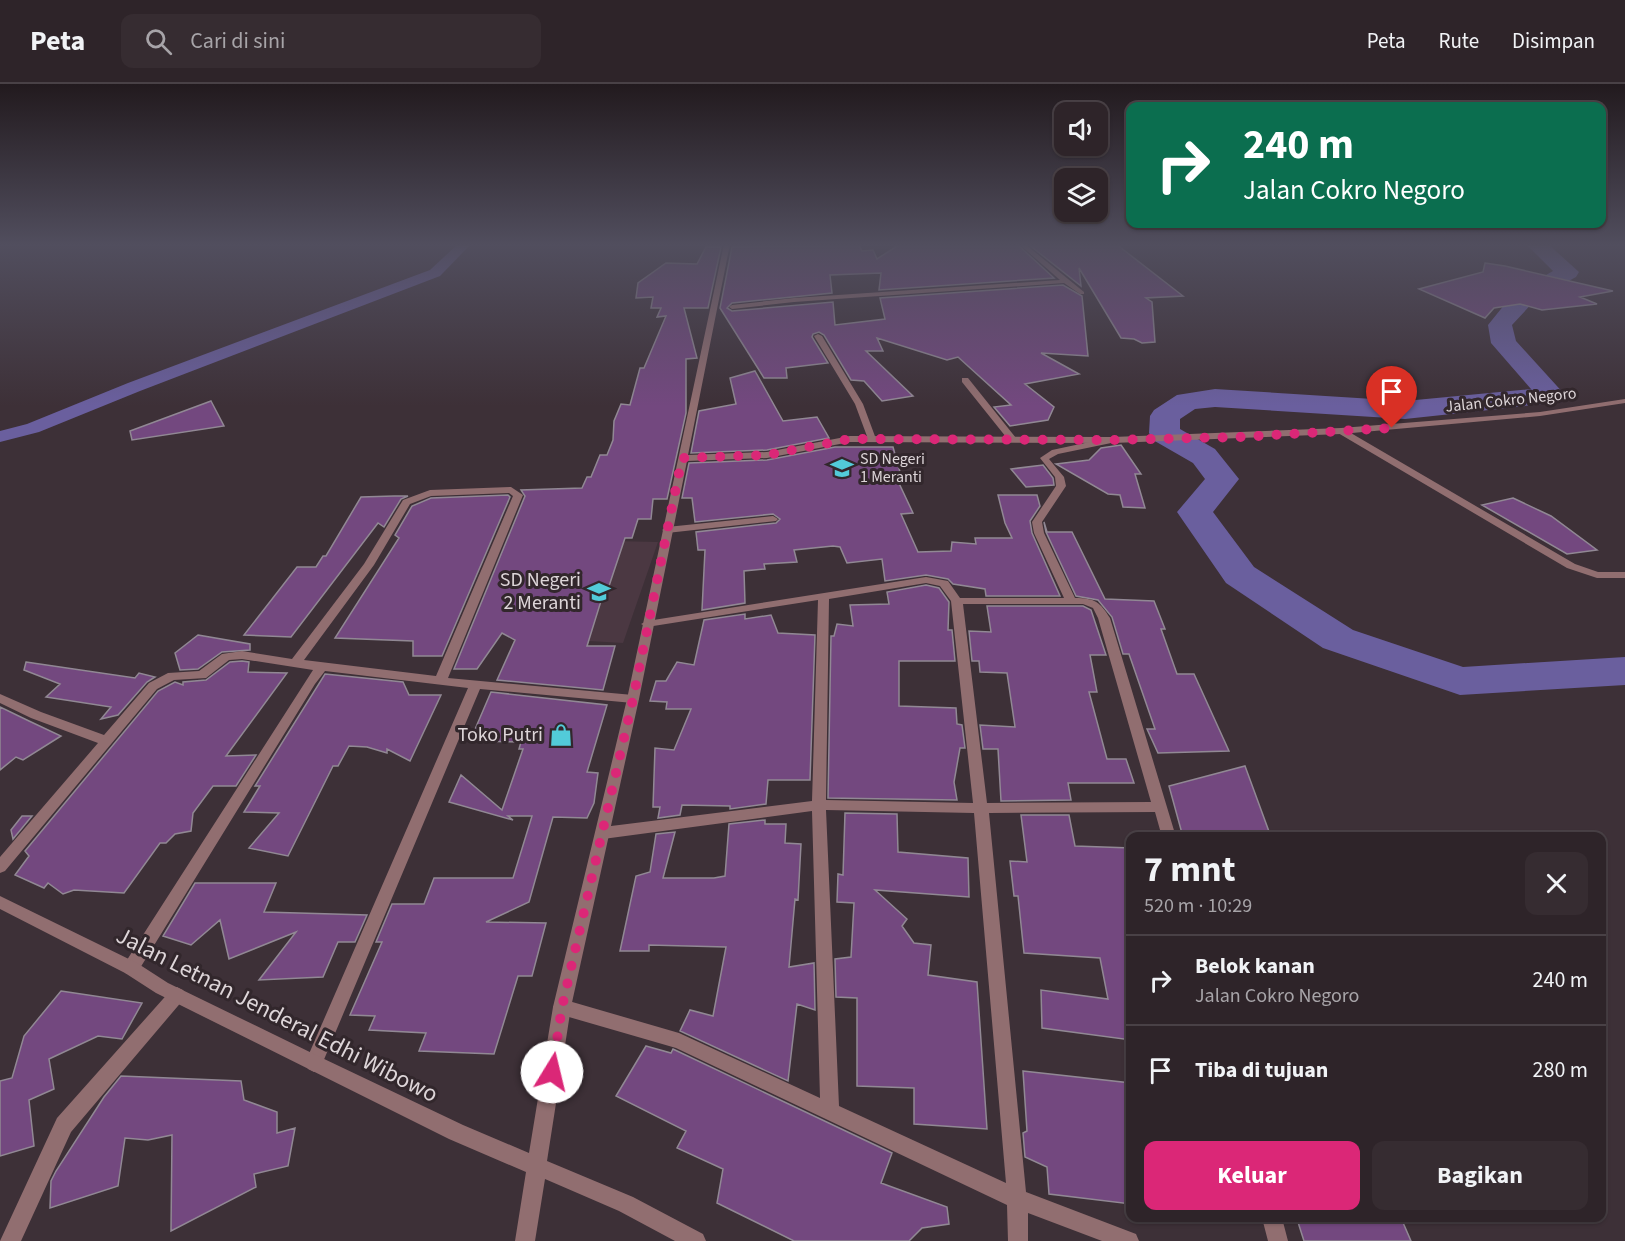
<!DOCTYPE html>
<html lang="id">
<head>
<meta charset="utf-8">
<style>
	body { margin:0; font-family:"Source Sans 3",sans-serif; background:#362c31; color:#f1f3f6; height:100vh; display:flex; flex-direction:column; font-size:22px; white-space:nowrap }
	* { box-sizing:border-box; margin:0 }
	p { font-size:20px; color:#a7a4a8 }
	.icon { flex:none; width:33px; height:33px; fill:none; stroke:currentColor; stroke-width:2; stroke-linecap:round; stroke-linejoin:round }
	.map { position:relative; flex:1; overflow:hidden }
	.drawer { position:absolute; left:1126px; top:748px; width:480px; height:390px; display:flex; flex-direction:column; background:#2e2429; border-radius:12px; box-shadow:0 2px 4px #0004,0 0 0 2px #494146 }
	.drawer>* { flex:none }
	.top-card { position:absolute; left:1126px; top:18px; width:480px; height:126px; border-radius:12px; box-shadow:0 2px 4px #0004,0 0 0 2px #494146; background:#0b6e4f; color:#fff; overflow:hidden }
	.fabs { position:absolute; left:1054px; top:18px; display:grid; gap:12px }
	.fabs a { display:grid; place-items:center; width:54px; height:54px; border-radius:12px; background:#2e2429; box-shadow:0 2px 4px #0004,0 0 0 2px #494146; font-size:30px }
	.pin { position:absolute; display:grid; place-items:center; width:51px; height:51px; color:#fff; margin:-62px -26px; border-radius:50% 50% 50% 0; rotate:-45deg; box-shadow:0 0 6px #0007 }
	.pin .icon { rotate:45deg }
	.me { position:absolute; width:66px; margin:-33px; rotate:9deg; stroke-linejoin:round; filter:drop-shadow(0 0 4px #0008) }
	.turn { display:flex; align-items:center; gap:21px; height:126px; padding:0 18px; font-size:27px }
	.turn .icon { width:78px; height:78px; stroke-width:2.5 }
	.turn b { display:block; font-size:42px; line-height:51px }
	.round { display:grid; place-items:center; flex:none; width:63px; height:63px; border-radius:12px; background:#362c31 }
	.overview { display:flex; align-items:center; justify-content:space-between; height:102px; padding:0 18px }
	h1 { font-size:36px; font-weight:700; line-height:45px }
	.primary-button { display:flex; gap:12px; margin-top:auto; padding:12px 18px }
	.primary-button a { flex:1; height:69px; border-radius:12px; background:#db2777; color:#fff; font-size:24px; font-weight:700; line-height:69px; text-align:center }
	.primary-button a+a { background:#362c31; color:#f1f3f6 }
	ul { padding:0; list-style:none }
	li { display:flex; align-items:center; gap:18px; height:90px; padding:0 18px; border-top:2px solid #494146 }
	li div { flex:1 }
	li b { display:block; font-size:22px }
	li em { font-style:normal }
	header { display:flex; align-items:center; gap:36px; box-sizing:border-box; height:84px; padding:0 30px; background:#2e2429; border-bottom:2px solid #494146 }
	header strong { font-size:28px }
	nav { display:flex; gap:33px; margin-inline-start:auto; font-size:21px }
	.search { width:420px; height:54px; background:#362c31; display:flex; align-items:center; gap:15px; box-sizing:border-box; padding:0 21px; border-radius:12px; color:#a7a4a8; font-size:22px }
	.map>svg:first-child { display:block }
</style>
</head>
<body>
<header>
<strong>Peta</strong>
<div class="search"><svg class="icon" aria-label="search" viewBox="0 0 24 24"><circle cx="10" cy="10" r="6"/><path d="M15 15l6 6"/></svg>Cari di sini</div>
<nav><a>Peta</a><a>Rute</a><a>Disimpan</a></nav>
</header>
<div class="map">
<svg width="1625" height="1157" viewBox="0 0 1625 1157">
	<rect width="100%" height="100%" fill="#3d3037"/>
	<path fill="#4b3842" d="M566,456l92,2 -35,101 -34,-2 -2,12z"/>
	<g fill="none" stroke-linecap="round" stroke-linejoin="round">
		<path fill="#6a5f9e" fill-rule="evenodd" d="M458,160h13l-31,32 -300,115 -101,41 -39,10v-11l27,-7 101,-41 302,-113z"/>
		<path fill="#6a5f9e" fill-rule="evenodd" d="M1526,160h22l31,28 -3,5 -39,21 -25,27 4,16 50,55 -4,6 -157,17 -190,-12 -20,2 -15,10v10l35,20 24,30 -26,33 41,55 99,63 110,37 162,-10v28l-165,10 -137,-47 -97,-65 -49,-71 28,-33 -12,-16 -40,-23 -4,-7 1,-17 4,-6 23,-15 38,-6 190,12 126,-12 -40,-46 -3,-18 25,-31 40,-23z"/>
	</g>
	<path fill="#73487f" stroke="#918894" stroke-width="1.5" d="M900,160h117l37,34 -175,12 2,-17 -51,2 2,18 -100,10 -5,5 5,3 101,-9 2,23 50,-6 -5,-21 183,-13 19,11 6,60 -47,-3 38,21 -54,10 29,23 -6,13 -38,6 -16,-19 17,-2 -53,-48 -11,3 -70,-22 6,13h-17l47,45 -31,5 -18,-20 -13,-1 -27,-45 -5,-3 -6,2 -1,3 16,26 -42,5 1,10h-23l-44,-70 12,-61 127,-2 3,6 11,-1 4,9z
		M1028,160h88l67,52 -37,2 6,4 3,40 -13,1 -8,-4 -13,-1 -42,-70 2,18z
		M706,163h15l-13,61h-24l13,50 -11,1v54l-19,86h-14l-2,20h-13l-6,19h-7l-21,63h-3l-14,45h28l-12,44 -106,-10 18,-40 -13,-7 -25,36h-23l71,-173 -4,-6 61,-2 5,-11h4l9,-22h7l6,-15 1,-19 7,-17 9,1 10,-37h4l22,-52 -9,1 4,-9h-10l2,-11 -17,1 2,-15 28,-20 31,1z
		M1485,179l20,3 108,25 -33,6 17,7 -55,6 -22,-6 -26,4 -9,10 -66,-29 64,-17z
		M755,287l28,50 34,-4 12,21 -62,12 -76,3 8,-42 37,-7 -6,-26z
		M211,317l13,25 -92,14 -2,-9z
		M1121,361l20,29h-6l10,34 -22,-1 -3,-12 -12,-1 -52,-30 33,-4 12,-12z
		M835,363h58l9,32h-5l16,34 -12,1 17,38 33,-1 1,-9 24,2 -1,-6h37l-7,-15 -7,-28h39l3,11 -10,15 2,12 28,63h-74l-1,-7 -32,-5 -5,-5 -22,-4 -41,6 -3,-22 -35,4 -7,-16 -7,-1 -39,4 3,12 -33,2 1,5 -21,2 1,32 -43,7 3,-60h-7l-2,-18 80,-9 4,-4 -7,-5 -78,8 -3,-24h-10l7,-35 78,-3z
		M1043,381l10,13 1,7 -28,2 -15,-18z
		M508,411l2,2 -68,159h-29v-15l-78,-3 64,-100 -4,-3 17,-29 19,-8z
		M394,412h14l-7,3 -17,28 -6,-4 -87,114 -47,-2 53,-68h19l7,-11h3l35,-59z
		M1513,414l38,18 46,34 -30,4 -85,-49z
		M1044,438l3,10h25l33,67 49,2 11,28h-4l16,45h17l35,77 -71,2 -11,-24h8l-26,-75h-6l-11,-37 -14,-17 -22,-4 -30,-64z
		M926,501l13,3 10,14 -1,28h4l3,31h-56v45l57,2 1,16 5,1 3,23h-5l-6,34 3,18 -129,-2 3,-162h3l3,-12 16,2 -3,-21 39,-1 -2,-12z
		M987,522h96l8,4 15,45h-16l7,37h-8l18,67h19l8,24h-66l3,17 -70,1 -3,-52h-15l-3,-24 35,2 -8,-54 -27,-1 -1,-11h-7l-3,-30 22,1z
		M745,530v5l26,-4 7,18 37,2 -5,145h-42l-2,24 -36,5v-3l-48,-1 -2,10 -22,3 2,-11h-7l2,-59 19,2 17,-41h-25l1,-7 -17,-1 6,-20h10l11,-19 17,3 10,-45z
		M198,551l52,9v6l-28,2 -24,17 -18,1 -5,-17z
		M242,577l7,1 -1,10 39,1 -61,83 30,-1 -20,31h-23l-20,27 -2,18 -16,3 -9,9h-6l-36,50 -50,-3 -11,4 -15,-11 -4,5 -29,-13 14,-19 -4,-5 133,-160 17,-9 8,3v-3l23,-2 24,-18z
		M26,578l109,16 4,-5 16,4 -8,5 -29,33 -17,4 10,-12 -65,-10 14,-13 -36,-14z
		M325,590l78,8 6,13h32l-31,66 -23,-12v4l-20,-6 -18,-1 -11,20h-5l-45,90 -39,-8 30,-35 -35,-1 16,-26h-5z
		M491,608l116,13 -20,67 11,1 -4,30 -7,15 -34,-1 -24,85 -43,20 60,1 -14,53h-14l-24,78 -75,-3 7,-18 -57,-3 6,-14 -25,-1 32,-73h-6l16,-38h32l10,-26h79l19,-62h-24l5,4 -64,-18 12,-27 41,35 21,-61h-4l2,-7 -51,-1z
		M0,623l29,14 32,15 -38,24 -7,-3 -16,13z
		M1245,682l26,71h-88l-14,-51z
		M845,729l52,1 1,38 70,6 1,39 -94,-7 32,29 -5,7 12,17 17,2 -3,30 49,7 10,147 -73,-5v-36l-57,-2v-88l-21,-1 -1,-38 16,-2 3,-54 -17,-1 1,-28 5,1z
		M1021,731h48l6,31 56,2v192l-89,-12 -1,-38 67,9 -8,-41 -76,-5 -6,-57h-4l-4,-35 17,1z
		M22,732h10l-19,23 -2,-9z
		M765,736v4h21l-1,19 16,1 -3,56 -3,-1 -6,68 25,-4 1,47 -18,-6 -9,77 -108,-50 10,-21 23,6 13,-69 -77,-2v6h-29l16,-75 14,-4 6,-38 19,-2 -12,46h51l11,-2 4,-52z
		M195,799h81l-12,29 103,3 -12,27h-17l-15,35 -64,3 37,-48 -67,27 -9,-39 -29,25 -28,-9z
		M61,907l81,12 -20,36 -24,-3 -49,23 5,30 -25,11 5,46 -34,10v-75l12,-3 12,-42z
		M646,962l25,7 2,-4 2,1 217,103 -11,30 66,24 2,17 -27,4 -13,13h-115l-77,-38 6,-34 -46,-21 9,-17 -70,-35z
		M1023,987l108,12v121l-82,-10 -2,-27 -22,-10 -2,-24 4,-2z
		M121,992l120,5 3,19 33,12v21l18,-5 -7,38 -34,8 2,13 -85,44 1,-96 -24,5 -23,-2 -7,48 -68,22 1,-27 5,-10 48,-74z
		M1312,1134h89l10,23h-107l-7,-22 15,1z"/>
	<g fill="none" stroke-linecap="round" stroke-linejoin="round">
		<path fill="#916e70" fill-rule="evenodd" d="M1019,160h6l59,48v2h-4l-16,-11 -270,19 -62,7 -3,-2 3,-2 62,-7 266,-18z
			M818,250l4,2 41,68 13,35 -1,2 -7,-2 -13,-35 -41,-68z
			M962,294h6l48,60v4h-6l-48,-60z
			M1338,345h6l231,135 23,8h27v6h-28l-30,-10 -229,-135z
			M1113,353l3,1v4l-58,12 -9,5 15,18 2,9 -24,36 2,11 31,65c20,0 25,4 35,20l66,219h-14l-7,-25 -166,1 37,379 110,42 3,7h-37l-74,-28v28h-20l-1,-36 -331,-157 -114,-33 -6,-3 -3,-5 3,-5 6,-3 117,34 141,65 -8,-287 -209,28 -5,-2 -2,-4 2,-4 5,-2 209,-26 6,-201 -171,27 -6,-3 6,-3 279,-44 22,4 12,17h104l-30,-65 -2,-11 24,-36 -1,-9 -15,-19 12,-8zM926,499l14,3 11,15 22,202 -147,-3 3,-201zM963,520h120l10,4 5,10 53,184 -164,1zM826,726l148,3 32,370 -167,-77z
			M511,403l12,8 -75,183 185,17 6,4 -6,4 -153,-14 -160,380 -6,3 -6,-3 -3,-6 163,-375 -143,-17 -10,13 -178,289 -6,2 -6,-2 -2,-5 2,-5 188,-293 -71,-11 -13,1 -23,18 -32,2 -17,9 -152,182 -5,2v-16l98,-114 -67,-25 -31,-15v-9l41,18 63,23 45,-52 19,-10 31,-2 23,-17 20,-3 50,8 72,-95 39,-64 27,-10zM509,409l4,3 -77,180 -132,-16 70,-95 36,-61 21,-8z
			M773,432l5,3 -2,2 -109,12 -5,-3 5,-3z
			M177,903l6,3 3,5 -3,5 -112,132 -50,109h-21l57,-123 114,-128z
			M1262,1134h20l6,23h-20z"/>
		<path fill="#916e70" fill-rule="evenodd" d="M724,160h6l-42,211 79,-3 83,-16 263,1 228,-9 199,-16 85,-13v4l-85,13 -199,18 -228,9 -263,-1 -83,16 -80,3 -48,238 -68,308 -24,154 86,36 70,37 3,7h-31l-56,-30 -74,-32 -10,62h-20l11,-69 -77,-33 -293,-146 -31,-20 -125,-64v-13l137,67 31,20 152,74 143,68 66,28 24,-146 74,-308z"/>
	</g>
	<linearGradient id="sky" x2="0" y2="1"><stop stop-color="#221a1e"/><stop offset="0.5" stop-color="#514e5e"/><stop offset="1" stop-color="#514e5e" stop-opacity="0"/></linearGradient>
	<rect width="1625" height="322" fill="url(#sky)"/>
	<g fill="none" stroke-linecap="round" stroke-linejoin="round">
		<path stroke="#db2777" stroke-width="10" stroke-dasharray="0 18" d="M552,988l10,-65 71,-308 49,-241 85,-3 83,-16 263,1 127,-3 152,-9"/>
	</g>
	<defs>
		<g id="school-bare" transform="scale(1.8)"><path d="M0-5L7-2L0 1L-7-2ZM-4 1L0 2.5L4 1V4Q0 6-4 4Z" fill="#52cbd9" stroke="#32272c" stroke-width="2.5" paint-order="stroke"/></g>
		<g id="shop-bare" transform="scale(1.8)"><path d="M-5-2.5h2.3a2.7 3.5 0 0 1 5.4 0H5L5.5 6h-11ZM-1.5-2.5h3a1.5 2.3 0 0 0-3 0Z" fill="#52cbd9" stroke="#32272c" stroke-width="2.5" paint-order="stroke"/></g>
	</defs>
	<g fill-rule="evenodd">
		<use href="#school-bare" x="842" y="384"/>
		<use href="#school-bare" x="599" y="508"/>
		<use href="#shop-bare" x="561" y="651"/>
	</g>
	<g text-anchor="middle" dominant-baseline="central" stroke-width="6" stroke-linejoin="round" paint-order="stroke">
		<g font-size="16" fill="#ddd5d8" stroke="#32272c">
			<text transform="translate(1511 316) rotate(-6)">Jalan Cokro Negoro</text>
		</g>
		<g font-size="16" fill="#ddd5d8" stroke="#32272c" text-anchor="start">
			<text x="860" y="375">SD Negeri<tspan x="860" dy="18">1 Meranti</tspan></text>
		</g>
		<g font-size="20" fill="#ddd5d8" stroke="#32272c" text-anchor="end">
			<text x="581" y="496">SD Negeri<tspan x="581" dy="23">2 Meranti</tspan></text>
			<text x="543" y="651">Toko Putri</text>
		</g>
		<g font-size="24" fill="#ddd5d8" stroke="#32272c">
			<text transform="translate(277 931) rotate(27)">Jalan Letnan Jenderal Edhi Wibowo</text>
		</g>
	</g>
</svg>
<div class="fabs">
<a><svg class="icon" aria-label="sound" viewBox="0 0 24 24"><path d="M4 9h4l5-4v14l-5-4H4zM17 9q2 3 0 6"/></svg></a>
<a><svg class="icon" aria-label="layers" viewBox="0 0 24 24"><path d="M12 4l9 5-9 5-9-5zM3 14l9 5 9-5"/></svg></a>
</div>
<div class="pin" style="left:1392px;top:344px;background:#d93025"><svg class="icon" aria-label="arrive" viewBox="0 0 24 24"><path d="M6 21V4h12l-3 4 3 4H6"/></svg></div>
<svg class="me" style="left:552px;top:988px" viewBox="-20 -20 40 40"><circle r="19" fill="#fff"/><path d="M0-13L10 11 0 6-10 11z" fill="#db2777"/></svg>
<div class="top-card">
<div class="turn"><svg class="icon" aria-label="right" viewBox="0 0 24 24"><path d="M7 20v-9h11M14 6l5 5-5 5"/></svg><div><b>240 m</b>Jalan Cokro Negoro</div></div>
</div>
<section class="drawer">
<div class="overview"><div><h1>7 mnt</h1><p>520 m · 10:29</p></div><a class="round"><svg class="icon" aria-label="close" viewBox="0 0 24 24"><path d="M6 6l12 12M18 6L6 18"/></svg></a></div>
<ul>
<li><svg class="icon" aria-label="right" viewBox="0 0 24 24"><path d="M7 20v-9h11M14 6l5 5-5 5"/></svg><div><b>Belok kanan</b><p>Jalan Cokro Negoro</p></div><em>240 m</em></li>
<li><svg class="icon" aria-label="arrive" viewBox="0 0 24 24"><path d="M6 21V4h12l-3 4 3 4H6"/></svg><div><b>Tiba di tujuan</b></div><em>280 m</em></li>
</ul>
<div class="primary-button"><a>Keluar</a><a>Bagikan</a></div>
</section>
</div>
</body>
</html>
